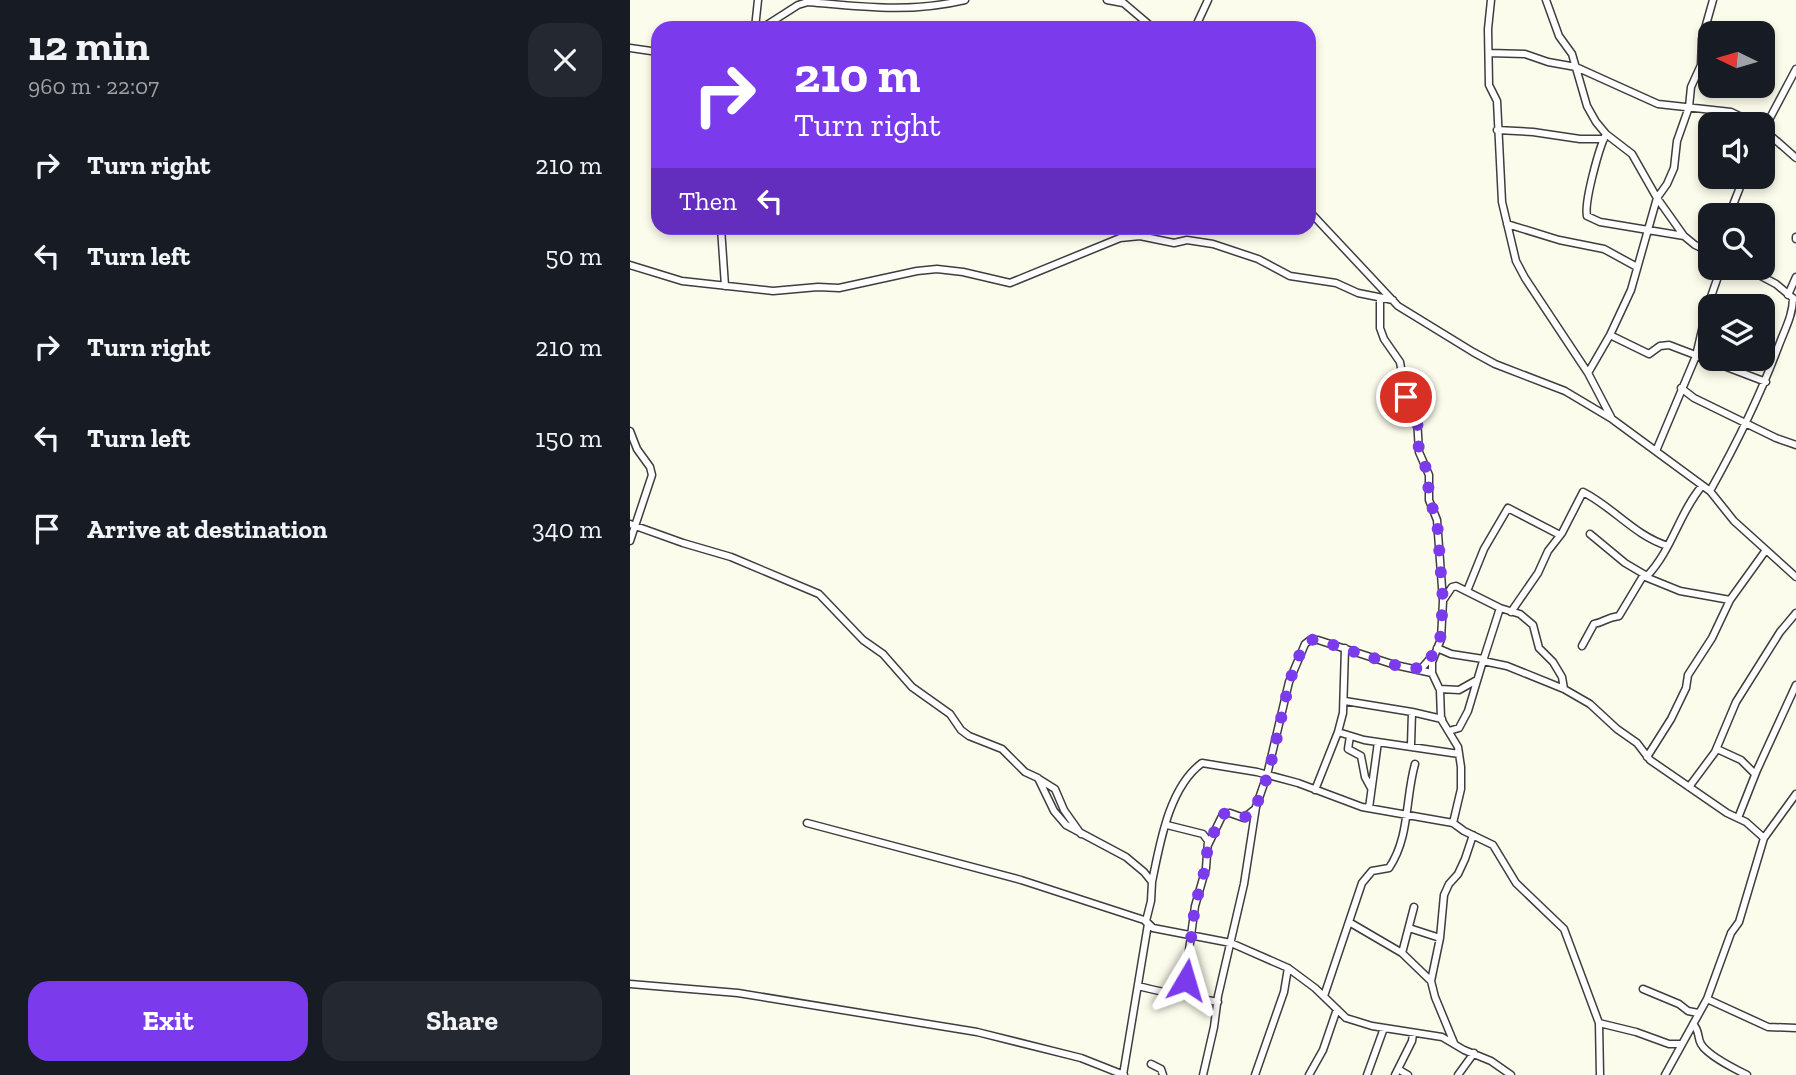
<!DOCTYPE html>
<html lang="en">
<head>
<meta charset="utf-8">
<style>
	body { margin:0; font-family:"Zilla Slab",serif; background:#242831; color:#f1f3f6; height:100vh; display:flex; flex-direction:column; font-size:26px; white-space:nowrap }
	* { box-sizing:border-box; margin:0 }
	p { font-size:23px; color:#9ea1a6 }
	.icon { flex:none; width:38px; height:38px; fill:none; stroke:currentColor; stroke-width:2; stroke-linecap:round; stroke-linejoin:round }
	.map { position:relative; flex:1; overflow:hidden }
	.drawer { display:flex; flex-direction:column; background:#171b24; width:630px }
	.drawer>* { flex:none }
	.top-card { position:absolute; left:21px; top:21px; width:665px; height:214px; border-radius:21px; box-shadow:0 4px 10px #0003; background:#7c3aed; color:#fff; overflow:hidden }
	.needle { width:46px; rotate:275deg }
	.controls { position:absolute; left:1068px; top:21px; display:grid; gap:14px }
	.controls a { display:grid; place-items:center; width:77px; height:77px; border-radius:14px; background:#171b24; box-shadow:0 4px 10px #0003; font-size:35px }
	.pin { position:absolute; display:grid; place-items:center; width:60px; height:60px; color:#fff; margin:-30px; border:4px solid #fff; border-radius:50%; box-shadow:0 2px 7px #0007 }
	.me { position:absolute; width:77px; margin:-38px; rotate:7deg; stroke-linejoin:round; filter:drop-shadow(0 0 5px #0008) }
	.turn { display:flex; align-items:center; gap:24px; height:147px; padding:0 28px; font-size:32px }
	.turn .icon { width:91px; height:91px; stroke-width:2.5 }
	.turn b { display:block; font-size:49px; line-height:60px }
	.then { display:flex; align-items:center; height:66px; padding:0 28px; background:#0003; gap:14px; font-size:26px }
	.round { display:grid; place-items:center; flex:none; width:74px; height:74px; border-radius:21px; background:#242831 }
	.head { display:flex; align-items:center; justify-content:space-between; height:119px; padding:0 28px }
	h1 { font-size:42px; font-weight:700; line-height:52px }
	.cta { display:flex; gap:14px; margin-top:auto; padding:14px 28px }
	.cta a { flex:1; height:80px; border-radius:21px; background:#7c3aed; color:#fff; font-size:28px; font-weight:700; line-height:80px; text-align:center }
	.cta a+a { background:#242831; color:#f1f3f6 }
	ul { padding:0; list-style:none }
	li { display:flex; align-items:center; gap:21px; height:91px; padding:0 28px }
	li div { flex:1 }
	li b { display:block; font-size:26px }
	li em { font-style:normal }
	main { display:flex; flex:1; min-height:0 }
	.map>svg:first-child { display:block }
</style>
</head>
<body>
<main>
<section class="drawer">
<div class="head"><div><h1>12 min</h1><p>960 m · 22:07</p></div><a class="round"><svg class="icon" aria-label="close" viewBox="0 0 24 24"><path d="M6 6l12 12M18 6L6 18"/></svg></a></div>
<ul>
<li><svg class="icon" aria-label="right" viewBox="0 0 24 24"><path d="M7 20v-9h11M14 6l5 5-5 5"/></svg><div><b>Turn right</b></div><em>210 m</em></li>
<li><svg class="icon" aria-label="left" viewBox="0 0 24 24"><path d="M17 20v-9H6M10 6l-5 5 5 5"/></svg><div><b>Turn left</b></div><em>50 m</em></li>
<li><svg class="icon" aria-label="right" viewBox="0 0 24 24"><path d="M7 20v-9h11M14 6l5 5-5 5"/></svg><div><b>Turn right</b></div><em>210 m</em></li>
<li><svg class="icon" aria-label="left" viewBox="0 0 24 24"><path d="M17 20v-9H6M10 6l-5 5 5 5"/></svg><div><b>Turn left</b></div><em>150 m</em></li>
<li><svg class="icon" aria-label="arrive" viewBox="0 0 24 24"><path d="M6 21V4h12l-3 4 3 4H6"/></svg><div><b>Arrive at destination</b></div><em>340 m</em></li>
</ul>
<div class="cta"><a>Exit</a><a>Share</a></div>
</section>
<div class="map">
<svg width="1166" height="1075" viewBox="0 0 1166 1075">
	<rect width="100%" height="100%" fill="#fbfceb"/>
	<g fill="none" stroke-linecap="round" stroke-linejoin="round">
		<g stroke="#3e3e3e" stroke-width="9">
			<path id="street" d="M477,0l16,3
				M490,0l33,28
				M861,0l-3,29 1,56 8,16 5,101 14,59 9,17 63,95 23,44
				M916,0l13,36 13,18 15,52 9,16 10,12 26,20 25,44 27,38 11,9 15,7
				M125,28l3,-28
				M132,28l36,-23 10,-3c56,5 102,11 157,-2
				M565,28l13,-28
				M0,48l28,4
				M859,53l36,1 23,8 28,5 82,37 73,8 25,12
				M1132,128l34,30
				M867,130l36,2 47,7h24
				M1132,133l34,-64
				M976,134c-7,14 -22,68 -19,82l13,6 84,14
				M679,211l89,95 75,46 22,12 70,27 47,28 98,72 24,30 62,56
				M1103,215v-10l11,-28
				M877,224l52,16 45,9 33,18
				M91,228l4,58
				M1166,237v2
				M0,265l52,16 91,10 45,-4 21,1 78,-17 20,-2 26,3 47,11 110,-45 20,-2 34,7 13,-3 26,4 45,15 32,17 46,7 22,10 35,7
				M1116,268l30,16 18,15
				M1158,295l8,-18
				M750,298v30l4,11 16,23 6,35 11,21 2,34 10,23v25l8,20 6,81 -2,38 -9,23v11l8,17 1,29 17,28 3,20v22l-8,34 11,8 29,14 23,38 48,46 35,94 1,52
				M980,335l39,19 11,-8 9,-1 97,37
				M958,373l22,-38 21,-45 26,-92 10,-14 7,-16 3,-27 12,-34 2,-20 10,-22 1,-26 11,-39
				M1051,388l13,10 82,40 20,7
				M0,431l7,18 13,18 2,8 -22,66
				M1026,451l40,-95 11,-48 14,-40
				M1080,491c27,-48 50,-95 69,-146 6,-16 14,-30 14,-47
				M0,524l53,19 48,14 88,37 44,46 20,14 29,33 38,27 11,16 8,6 33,13 23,23 13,6 16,33 12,14 60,32 18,15 8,10 -1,19 -5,20 7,7 78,15 57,25 27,20 31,30 26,8 70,11 22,13 27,11 20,14
				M960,534l35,29 22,13c25,-26 32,-63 55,-90
				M837,591l17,-42 24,-41 52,27
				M814,599l8,-12 4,-1 44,22 20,6 13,11 6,23 14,14 9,15 2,12
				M881,612l27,-39 10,-22 14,-18 21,-41c30,15 52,44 85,54
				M952,646l12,-22c11,-2 11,-6 25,-8l24,-40 37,15 50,9
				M807,648l14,6 32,5
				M853,661l17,-53
				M791,669l13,-15
				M810,689l19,1 16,-9
				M715,701l67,11 30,7
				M819,731l10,-3 9,-17 15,-50 24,5 57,23 26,15 27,25 20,14 13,17 77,53 19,9 18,16
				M708,732l26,8 95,14
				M720,736l-2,13 13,7 4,21 6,11
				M781,745l1,-33
				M1087,749l24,11 14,14
				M1017,757l24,-38 15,-31 2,-13 24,-37 18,-38 36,-50
				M409,779l16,10 9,21 17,24
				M1059,787l26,-35 21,-50 44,-70 16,-19
				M685,790l23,-58 5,-19 2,-65
				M739,808l9,-66
				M1108,818l19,-48 39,-85
				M177,823l214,57 123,40 4,4 -25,151
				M537,825l36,9 5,7 -2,27 -11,38 -11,81 7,9
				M578,845l15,-31 7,-1 14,5 11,-9
				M522,882c8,-39 17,-95 50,-119l55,9 41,11 64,24 91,16
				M719,922l53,31 29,28
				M779,928l31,10
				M772,953l12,-46
				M0,984l108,9 239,39 104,26 43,17
				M508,986c26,7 53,11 80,16
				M1013,989l36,15 9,7 10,2
				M694,996l38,-113 10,-12 17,-3c21,-31 16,-69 26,-104
				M1077,999l61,28 28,1
				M969,1023l37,9 33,12h12
				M1063,1024c7,7 4,13 8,20 7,12 34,25 46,31
				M824,1043l-19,-46 -4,-16 9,-43 4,-43 5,-11 9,-10 7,-15 8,-24
				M521,1064l10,5 2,6
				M768,1069l10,6
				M573,1075l11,-48 4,-31 26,-112 12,-77 11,-32 22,-93 16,-38 5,-4h8l77,25 37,8
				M625,1075l29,-83 4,-24
				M679,1075l14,-25 14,-41
				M737,1075l17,-47
				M765,1075l17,-34 1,-7
				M828,1075l16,-22
				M1035,1075l42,-76 24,-66 8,-11 25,-84 32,-44"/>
		</g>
		<use href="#street" stroke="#fff" stroke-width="6"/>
	</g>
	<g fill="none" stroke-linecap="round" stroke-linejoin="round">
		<path stroke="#7c3aed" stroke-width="12" stroke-dasharray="0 21.6" d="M556,980l9,-74 10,-37 3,-24 15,-31 7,-1 17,4c26,-24 33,-118 50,-156 3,-6 5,-16 10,-19 4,-3 7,-2 11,-2l77,25 26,4 14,-17 5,-10 3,-41 -6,-81 -9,-24 1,-21 -10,-23 -2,-34 -11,-21"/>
	</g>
</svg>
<div class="controls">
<a><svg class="needle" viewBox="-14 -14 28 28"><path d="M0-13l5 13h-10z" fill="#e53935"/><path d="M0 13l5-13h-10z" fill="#9ea1a6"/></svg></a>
<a><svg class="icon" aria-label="sound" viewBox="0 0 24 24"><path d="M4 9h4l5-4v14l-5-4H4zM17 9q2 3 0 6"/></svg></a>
<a><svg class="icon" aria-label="search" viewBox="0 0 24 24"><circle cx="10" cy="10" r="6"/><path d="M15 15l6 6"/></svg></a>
<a><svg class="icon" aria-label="layers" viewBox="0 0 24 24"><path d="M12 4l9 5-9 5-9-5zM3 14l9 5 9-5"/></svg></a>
</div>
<div class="pin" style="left:776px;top:397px;background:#d93025"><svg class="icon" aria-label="arrive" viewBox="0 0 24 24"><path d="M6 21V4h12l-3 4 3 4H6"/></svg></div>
<svg class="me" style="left:556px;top:980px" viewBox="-20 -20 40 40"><path d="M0-17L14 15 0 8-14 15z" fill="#7c3aed" stroke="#fff" stroke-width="4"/></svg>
<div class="top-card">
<div class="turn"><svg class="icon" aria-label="right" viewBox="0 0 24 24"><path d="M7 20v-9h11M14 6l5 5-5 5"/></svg><div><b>210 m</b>Turn right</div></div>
<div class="then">Then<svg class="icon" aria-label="left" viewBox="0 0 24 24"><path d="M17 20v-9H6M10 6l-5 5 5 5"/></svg></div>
</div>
</div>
</main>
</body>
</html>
